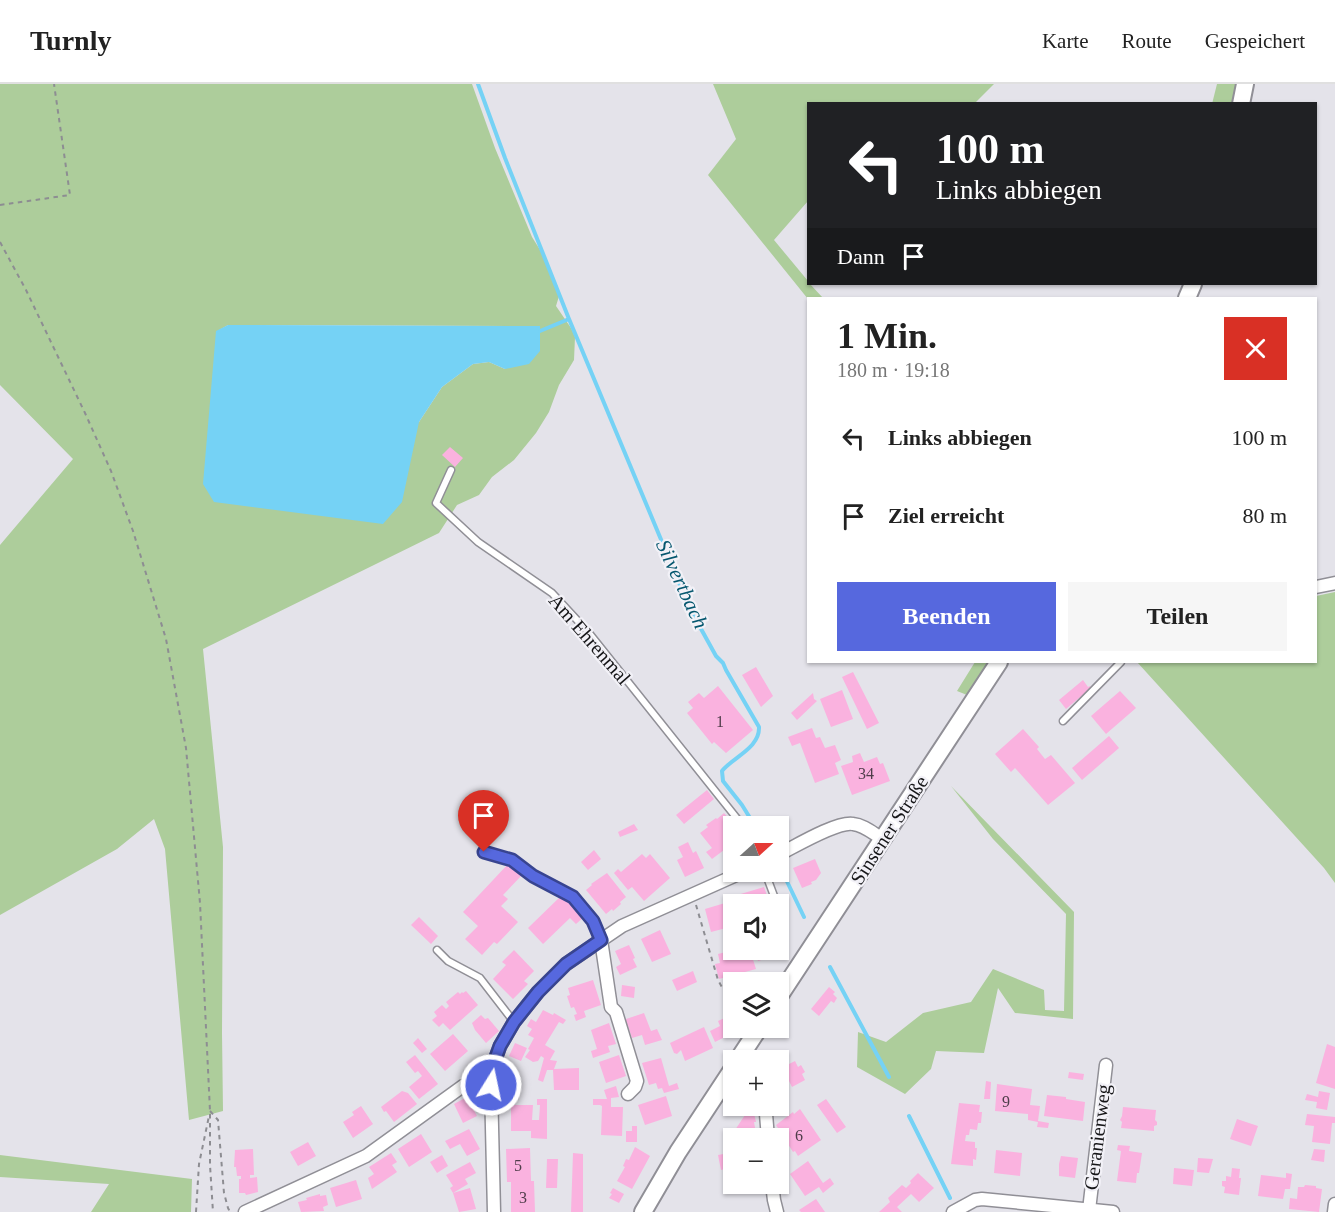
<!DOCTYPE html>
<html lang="de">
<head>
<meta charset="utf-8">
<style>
	body { margin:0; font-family:"Times New Roman",serif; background:#f6f6f6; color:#222; height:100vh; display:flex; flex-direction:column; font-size:22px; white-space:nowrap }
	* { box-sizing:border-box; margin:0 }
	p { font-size:20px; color:#767676 }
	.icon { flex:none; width:33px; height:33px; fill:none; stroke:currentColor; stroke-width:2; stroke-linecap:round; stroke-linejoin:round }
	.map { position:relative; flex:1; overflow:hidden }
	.details { position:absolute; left:807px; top:213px; width:510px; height:366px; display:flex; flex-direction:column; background:#fff; border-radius:0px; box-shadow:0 2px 4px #0004 }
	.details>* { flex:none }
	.hud { position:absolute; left:807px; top:18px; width:510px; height:183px; border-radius:0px; box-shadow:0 2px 4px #0004; background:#202124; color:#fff; overflow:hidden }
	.needle { width:39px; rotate:69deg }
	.tools { position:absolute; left:723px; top:732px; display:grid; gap:12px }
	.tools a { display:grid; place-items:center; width:66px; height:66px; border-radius:0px; background:#fff; box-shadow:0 2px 4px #0004; font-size:30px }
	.pin { position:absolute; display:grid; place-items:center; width:51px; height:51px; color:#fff; margin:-62px -26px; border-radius:50% 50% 50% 0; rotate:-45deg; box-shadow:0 0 6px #0007 }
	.pin .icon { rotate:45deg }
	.me { position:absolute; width:66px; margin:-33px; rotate:10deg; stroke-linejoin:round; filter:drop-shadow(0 0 4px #0008) }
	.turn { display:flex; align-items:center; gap:21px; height:126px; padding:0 30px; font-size:27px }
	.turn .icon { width:78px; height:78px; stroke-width:2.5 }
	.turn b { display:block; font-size:42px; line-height:51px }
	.then { display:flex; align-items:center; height:57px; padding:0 30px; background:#0003; gap:12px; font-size:22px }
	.round { display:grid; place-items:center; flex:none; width:63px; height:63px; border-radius:0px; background:#f6f6f6 }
	.headline { display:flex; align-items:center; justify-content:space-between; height:102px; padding:0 30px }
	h1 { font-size:36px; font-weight:700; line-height:45px }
	.cta { display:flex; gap:12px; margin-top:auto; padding:12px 30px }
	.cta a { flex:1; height:69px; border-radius:0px; background:#5668de; color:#fff; font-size:24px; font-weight:700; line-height:69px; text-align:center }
	.cta a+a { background:#f6f6f6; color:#222 }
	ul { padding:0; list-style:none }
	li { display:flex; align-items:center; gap:18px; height:78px; padding:0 30px }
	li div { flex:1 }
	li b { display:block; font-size:22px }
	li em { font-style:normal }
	header { display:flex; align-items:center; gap:36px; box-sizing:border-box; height:84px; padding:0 30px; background:#fff; border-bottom:2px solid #e0e0e0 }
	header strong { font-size:28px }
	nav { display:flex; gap:33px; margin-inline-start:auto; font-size:21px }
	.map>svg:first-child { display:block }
</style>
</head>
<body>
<header>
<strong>Turnly</strong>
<nav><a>Karte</a><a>Route</a><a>Gespeichert</a></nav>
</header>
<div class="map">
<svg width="1335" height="1128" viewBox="0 0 1335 1128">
	<rect width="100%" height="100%" fill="#e4e3ea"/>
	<path fill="#adcd9b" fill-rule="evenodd" d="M0,0h472l23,64 37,89 15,24 3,10 10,22 -4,13 15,22 4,9 -1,23 -15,25 -10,27 -13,21 -22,27 -22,17 -13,18 -22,10 -18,28 -236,116 20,198 -1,186 1,78 -34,9 -24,-271 -11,-30 -37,30 -117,66v-370l73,-86 -73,-74zM228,241l312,1 -35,43 -16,-7 -16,2 -31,23 -23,35 -203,-90z
		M713,0h281l-19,19 -167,1v97l-34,39 34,41v3h2l13,14 -15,1 -100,-124 28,-36z
		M1217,0h21l-3,19 -23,1z
		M1335,508v291l-11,-15 -187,-206h179v-66z
		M975,578h14l-22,33 -10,-4z
		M951,702l123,126 -1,107 -58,-6 -17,-25 -14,65 -48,-2 -5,18 -26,25 -48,-27 1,-35 28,10 37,-29 48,-11 22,-33 51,21 1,20 19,1 2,-97 -73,-75z
		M0,1071l192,24 -1,33h-100l18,-28 -109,-7z"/>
	<path fill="#75d2f5" d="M228,241l312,1v25l-11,13 -24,5 -16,-7 -16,2 -31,23 -23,35 -17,80 -19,22 -169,-22 -11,-18 13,-153z"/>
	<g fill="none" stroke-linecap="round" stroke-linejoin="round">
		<path stroke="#75d2f5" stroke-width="4" d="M478,0l27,74 64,161 121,290 26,47 7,7 3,7 33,57c1,21 -26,30 -37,44l1,10 19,24 13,21
			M540,247l29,-12
			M782,787l22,46
			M830,883l59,110
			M909,1032l41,82"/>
	</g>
	<path fill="#fab2df" d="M450,363l13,11 -8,9 -13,-12z
		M756,583l17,29 -12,11 -19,-32z
		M853,588l26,51 -12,6 -25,-52z
		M1083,596l5,7 2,-1 1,2 -25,21 -7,-9z
		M718,602l35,44 -27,23 -12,-11 -2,2 -25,-31 6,-5 -5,-6 11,-9 5,5z
		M842,606l11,29 -22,8 -11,-28z
		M1120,607l16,17 -30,26 -15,-18z
		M813,609l1,6 3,2 -20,19 -6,-7z
		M812,644l4,10 4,-1 5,11 10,-3 6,15 -6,3 4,11 -24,9 -15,-40 -8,3 -4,-9z
		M1023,645l16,18 -2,2 8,10 6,-4 24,28 -27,22 -33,-37 -4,4 -16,-18z
		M1109,652l10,12 -37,32 -10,-12z
		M860,669l4,9 13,-5 3,7 3,-1 7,18 -38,14 -11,-29 12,-4 -1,-6z
		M707,706l7,9 -30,25 -8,-9z
		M724,729l11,13h-1v19l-5,4 -1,-2 -16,12 -6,-7 6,-4 -12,-15 8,-6 -2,-2 10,-7 1,1z
		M634,740l4,6 -18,7 -2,-5z
		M688,758l5,11 3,-2 8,17 -19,9 -8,-17 6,-3 -5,-10z
		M594,766l7,9 -13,11 -7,-8z
		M642,770l4,4 4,-4 20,24 -26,23 -12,-14 -4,3 -14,-17 4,-4 3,3z
		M815,775l6,14 -5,7 -5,2 1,2 -10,4 -9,-20z
		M509,779l13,12 -19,20 5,4 -7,7 17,16 -21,22 -3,-2 -12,13 -17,-16 13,-13 -15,-14z
		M607,789l19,24 -6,5 1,2 -8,7 -1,-2 -6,5 -20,-24 6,-5 -1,-1z
		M764,803l6,17h-36v22l-23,6 -6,-23 30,-9 -1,-4z
		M563,810l22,22 -9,8 -6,-6 -27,26 -15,-16z
		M419,833l19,19 -7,8 -20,-19z
		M784,843l3,11 -6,2 1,3 -4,2v-16z
		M660,846l11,24 -19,8 -11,-23z
		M629,861l6,13 -2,1 4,8 -17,8 -4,-8 5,-3 -6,-13z
		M514,866l20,21 -10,10 4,3 -15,15 -20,-20 13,-14 -4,-3z
		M734,866h16l6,19 -37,10 -4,-15 5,-1 -2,-9z
		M754,866h18l1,2 -6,2 1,4 -10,3z
		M693,887l4,11 -20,9 -5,-11z
		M593,896l8,25 -17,6 2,6 -10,4 -2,-6 3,-1 -3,-7 -3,1 -4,-12 3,-1 -2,-7z
		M622,901l13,2 -1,11 -13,-2z
		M829,903l6,5 -2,2 4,4 -3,5 -3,-2 -12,15 -8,-7z
		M466,907l12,14 -28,25 -7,-7 -4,4 -7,-7 5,-4 -3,-4 8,-7 4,4 3,-3 -3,-4 12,-10 2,2 2,-2 1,1z
		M543,926l10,5 1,-2 12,7 -3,4 -4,-2 -14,23 10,6 -5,9 7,1 -3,8 25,-1v22h-25l-1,-20h-6l-4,12 -5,-2 6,-22 -3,-2 -3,5 -5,1 -8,-5 5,-7 -2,-1 6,-11 -6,-3 4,-6 -5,-3 4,-7 5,3z
		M734,928v14l-11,5 2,6 -10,5 -5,-11 10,-5 -2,-5 11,-5 -1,-2z
		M644,929l7,18 6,-2 5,11 -17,5 -3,-10 -10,3 -4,-12 -2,-1 -1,-3 1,-3z
		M481,931l4,4 3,-1 11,13 -13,12 -11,-13 -3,-7z
		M609,939l7,21 -8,2 2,6 -17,6 -2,-7 6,-2 -6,-19z
		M704,943l9,21 -28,13 -4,-11 -4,4 -3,-1 -4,-10z
		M453,950l15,17 -23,20 -15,-17z
		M418,954l9,11 -5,4 -9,-10z
		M515,959l12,5 -6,13 -12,-5z
		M1327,960l8,3v42l-19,-6z
		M415,971l23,29 -19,15 -10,-12 13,-11 -4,-5 -3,2 -9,-11z
		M619,971l7,21 -20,7 -7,-21z
		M661,974l8,28 8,-3 2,6 -15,4 -2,-5 -4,1 -2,-6 -7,2 -7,-22z
		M795,977l3,6 3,-2 4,7 -3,2 3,6 -13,7 -3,-6 -5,-2 1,-4 -4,-7z
		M1069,988l15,2 -1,6 -15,-2z
		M986,997l5,1 -1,17h-6z
		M997,1000l35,5 -2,16 10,1 -2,15 11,2 -1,5 -11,-1 1,-5 -10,-2v-6l-33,-3z
		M616,1002l3,11 -8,1v9h12l-1,29 -21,-1 1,-29 -2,-1h-7v-6h14l-3,-9z
		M402,1007l6,2 9,11 -23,18 -8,-11 -2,1 -3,-5z
		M1319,1007l11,2 -3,17 -11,-2 1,-6 -12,-2 2,-6 11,3z
		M1047,1011l19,2v2l19,3 -2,19 -39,-5z
		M666,1012l6,20 -27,9 -7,-20z
		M467,1013l10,19 -14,7 -9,-19z
		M537,1015h10v40l-16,-1v-7h-20v-26h22l-1,15h7l1,-15h-3z
		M826,1015l20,28 -9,6 -20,-28z
		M959,1019l21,2 -1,7h3l-1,11h-3l-1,7 -7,-1 -1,6h-3l-1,6 10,1v6h2l-1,12 -3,-1v7l-22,-2z
		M361,1022l12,18 -20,14 -10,-16 11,-7 -2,-3z
		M1123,1023l33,3 -1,10 2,2v3l-3,1v5l-33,-3 1,-6 -2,-2 2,-4z
		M800,1025l21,31 -23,16 -3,-5 -2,1 -17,-27 17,-13 1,2z
		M754,1029l2,9h-2l2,11 -5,1 1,4h-15l-2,-8 10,-15z
		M1307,1030l28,3v6h-3l-2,21 -18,-2 2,-16 -9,-1z
		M1237,1035l21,7 -7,20 -21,-7z
		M632,1042h5v16h-11v-11h6z
		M469,1045l11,20 -13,7 -7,-12 -10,5 -5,-8z
		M421,1050l11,18 -23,15 -11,-18z
		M308,1058l8,14 -18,10 -8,-14z
		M1118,1061l12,1 -1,5 13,2 -3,20h-2l-1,10 -19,-2 4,-30 -4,-1z
		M635,1063l15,9 -18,33 -15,-8 8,-14 -2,-1 3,-7 3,1z
		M530,1064l1,33h3l1,31h-24v-30h-4l-1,-33z
		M253,1065l1,26h-4v3l7,-1 1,15 -12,3 -1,-2h-6v-14h2v-3h-4l-1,-9h-2l1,-17z
		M1314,1065l11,1 -1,12 -13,-2z
		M996,1066l26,3 -2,23 -26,-3z
		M734,1068v21l-8,1 -1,-5 -4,1 -3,-15z
		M391,1069l6,9 -5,3 5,7 -25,17 -4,-11 6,-4 -5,-7z
		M573,1069l10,1v58h-12z
		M442,1071l6,11 -11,7 -7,-11z
		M1061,1072l17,2 -3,20 -16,-2v-12z
		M1198,1074l15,1 -4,14 -12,-1z
		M547,1075h11l-1,29h-11z
		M808,1077l15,22 7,-5 4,6 -11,9 -4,-6 -14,9 -15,-22z
		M470,1078l6,11 -11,6 3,5 -15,9 -3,-5 3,-2 -7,-11z
		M1174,1084l20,2 -2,16 -19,-2z
		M1232,1084l8,1 -1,9h2l-2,17 -15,-2 1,-6 -3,-1v-5h4v-5l5,1z
		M918,1089l16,15 -15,14 -8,-8 -14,13 5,5h-23l11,-10 -2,-4 14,-13 4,3 5,-5 -1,-2z
		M1286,1089l6,1 -2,15h-5l-2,10 -25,-3 3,-21 25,3z
		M356,1096l6,19 -26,8 -6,-19z
		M734,1100h27v3l-26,5z
		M1305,1101l11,1v2l6,1 -3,23 -30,-3 1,-11 7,1 1,-12h6z
		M470,1104l6,21 -17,3 -6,-19z
		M613,1104l11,6 -5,9 -10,-5 3,-4 -2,-1z
		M320,1110v2l6,-1 2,10 -5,2 1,4 -23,1 -3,-10 9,-2 -1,-2z
		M816,1115l9,13h-24l-2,-2z"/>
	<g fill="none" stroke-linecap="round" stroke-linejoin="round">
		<g stroke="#908f96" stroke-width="9">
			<path id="service" d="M451,386l-15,33 42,39 74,51 37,40 154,193
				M1063,637l58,-59
				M484,768l28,8 21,16 40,21 20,24 8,19
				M765,788l12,32
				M778,825v5
				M437,866l11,11 32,17 34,44"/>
		</g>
		<g stroke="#908f96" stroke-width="15">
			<path id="minor" d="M1316,503l19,-4
				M778,771c16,-8 59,-34 75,-31 11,1 21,10 30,15
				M601,856l10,67 5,5 21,69 -2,6 -7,7
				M480,996l2,3 5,3 6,-3 2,-7 -4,-5 9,-25 14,-24 24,-30 28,-28 56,-38 121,-54
				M491,1001l3,127
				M766,1030l2,24
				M772,1100l2,16 3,12
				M1089,1126l17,-145
				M245,1128l121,-56 97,-70 17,-6
				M953,1128l22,-12 7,-1 131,13
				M1334,1128l1,-8"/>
		</g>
		<g stroke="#908f96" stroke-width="20">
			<path id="secondary" d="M1241,20l4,-20
				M1187,214l6,-14
				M778,914l221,-336
				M738,976l21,-32
				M643,1128l35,-60 56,-85"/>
		</g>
		<path stroke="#8d8d92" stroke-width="2" stroke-dasharray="4.5 4.5" stroke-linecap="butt" d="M0,121l70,-10 -16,-111
			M0,158l26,48 59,123 26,58 22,60 33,108 20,109 14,155 10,208v54l3,47
			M696,821l22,75 16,29
			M778,938l9,-12
			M210,1027l8,9 6,73 4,15 2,4
			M196,1128l3,-48 10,-48"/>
		<use href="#service" stroke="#fff" stroke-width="6"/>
		<use href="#minor" stroke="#fff" stroke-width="12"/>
		<use href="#secondary" stroke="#fff" stroke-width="16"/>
	</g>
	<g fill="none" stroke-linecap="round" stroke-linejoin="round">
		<g stroke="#384490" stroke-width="15">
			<path id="route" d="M484,768l28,8 21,16 40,21 20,24 8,19 -35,24 -28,28 -24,30 -14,24 -9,25 3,2 1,7 -4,5"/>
		</g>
		<use href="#route" stroke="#5668de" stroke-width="10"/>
	</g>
	<g text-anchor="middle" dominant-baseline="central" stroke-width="4.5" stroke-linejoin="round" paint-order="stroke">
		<g font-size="16" fill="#4f3d4a">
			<text x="720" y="637">1</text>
			<text x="866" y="689">34</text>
			<text x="1006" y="1017">9</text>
			<text x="799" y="1051">6</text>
			<text x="518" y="1081">5</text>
			<text x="523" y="1113">3</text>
		</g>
		<g font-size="20" fill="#161618" stroke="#f2f1f7">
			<text transform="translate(590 555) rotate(49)">Am Ehrenmal</text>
			<text transform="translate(889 746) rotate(-57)">Sinsener Straße</text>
			<text transform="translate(1097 1053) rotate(-83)">Geranienweg</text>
		</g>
		<g font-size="21" font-style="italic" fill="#05576f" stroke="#f2f1f7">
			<text transform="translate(682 500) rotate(65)">Silvertbach</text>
		</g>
	</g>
</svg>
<div class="tools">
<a><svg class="needle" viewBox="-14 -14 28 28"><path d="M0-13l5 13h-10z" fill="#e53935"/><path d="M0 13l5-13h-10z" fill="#767676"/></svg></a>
<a><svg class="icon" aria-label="sound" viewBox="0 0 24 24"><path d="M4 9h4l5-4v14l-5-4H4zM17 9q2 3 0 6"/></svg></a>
<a><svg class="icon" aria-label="layers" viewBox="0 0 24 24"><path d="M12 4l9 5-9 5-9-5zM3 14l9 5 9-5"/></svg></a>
<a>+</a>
<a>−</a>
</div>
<div class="pin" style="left:484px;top:768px;background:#d93025"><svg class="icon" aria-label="arrive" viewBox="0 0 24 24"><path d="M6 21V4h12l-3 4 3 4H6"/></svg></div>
<svg class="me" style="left:491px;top:1001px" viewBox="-20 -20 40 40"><circle r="17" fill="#5668de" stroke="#fff" stroke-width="3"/><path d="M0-11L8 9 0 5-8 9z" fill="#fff"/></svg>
<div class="hud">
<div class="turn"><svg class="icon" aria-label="left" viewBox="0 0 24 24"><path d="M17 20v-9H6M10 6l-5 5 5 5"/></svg><div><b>100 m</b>Links abbiegen</div></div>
<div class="then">Dann<svg class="icon" aria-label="arrive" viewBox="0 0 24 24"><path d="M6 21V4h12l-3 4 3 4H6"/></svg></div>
</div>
<section class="details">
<div class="headline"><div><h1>1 Min.</h1><p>180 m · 19:18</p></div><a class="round" style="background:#d93025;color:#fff"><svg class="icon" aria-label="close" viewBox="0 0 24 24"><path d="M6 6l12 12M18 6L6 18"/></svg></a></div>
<ul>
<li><svg class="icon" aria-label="left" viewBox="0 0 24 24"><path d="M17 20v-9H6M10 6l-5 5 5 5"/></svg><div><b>Links abbiegen</b></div><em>100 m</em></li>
<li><svg class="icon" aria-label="arrive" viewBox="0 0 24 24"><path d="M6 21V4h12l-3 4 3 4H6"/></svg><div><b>Ziel erreicht</b></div><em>80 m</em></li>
</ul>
<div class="cta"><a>Beenden</a><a>Teilen</a></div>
</section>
</div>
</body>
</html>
